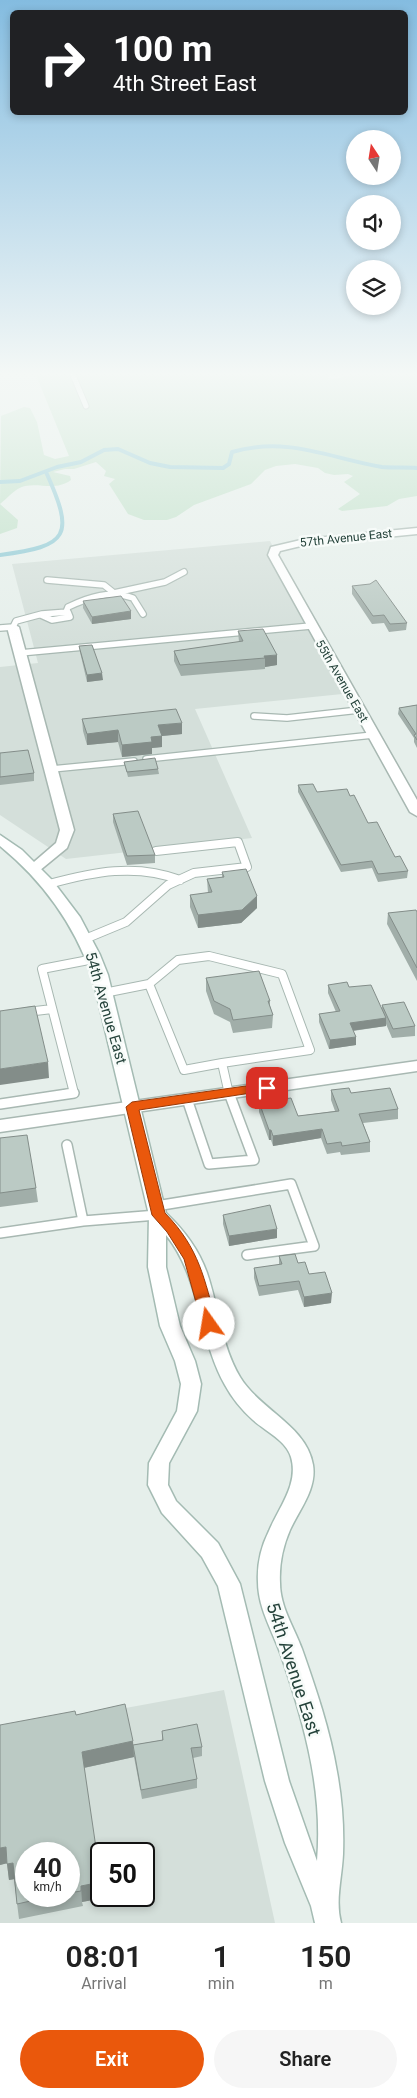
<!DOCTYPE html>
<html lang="en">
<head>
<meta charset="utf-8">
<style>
	body { margin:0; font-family:Roboto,sans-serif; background:#f6f6f6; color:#222; height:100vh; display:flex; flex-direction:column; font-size:19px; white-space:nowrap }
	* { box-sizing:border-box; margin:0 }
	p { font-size:16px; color:#767676 }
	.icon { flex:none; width:28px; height:28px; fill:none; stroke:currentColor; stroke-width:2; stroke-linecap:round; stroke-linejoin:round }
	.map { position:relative; height:1923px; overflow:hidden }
	.sheet { display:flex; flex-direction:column; background:#fff; flex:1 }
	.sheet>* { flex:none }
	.top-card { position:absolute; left:10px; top:10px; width:398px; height:105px; border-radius:8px; box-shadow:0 2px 8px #0003; background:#202124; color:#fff; overflow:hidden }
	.needle { width:32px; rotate:348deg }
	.buttons { position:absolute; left:346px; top:130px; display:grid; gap:10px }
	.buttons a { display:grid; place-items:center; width:55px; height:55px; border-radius:50%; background:#fff; box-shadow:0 2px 8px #0003; font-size:25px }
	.speed { position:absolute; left:15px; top:1842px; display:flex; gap:10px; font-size:25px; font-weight:700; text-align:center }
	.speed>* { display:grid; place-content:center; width:65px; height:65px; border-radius:50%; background:#fff; box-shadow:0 2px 8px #0003; line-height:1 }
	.speed small { font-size:12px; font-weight:400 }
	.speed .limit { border:2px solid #111; border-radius:8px; background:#fff; color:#111 }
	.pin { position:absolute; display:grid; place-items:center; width:42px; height:42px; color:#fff; margin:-21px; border-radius:10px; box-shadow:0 2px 8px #0006 }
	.me { position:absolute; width:55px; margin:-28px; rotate:347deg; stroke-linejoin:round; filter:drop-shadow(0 0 4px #0008) }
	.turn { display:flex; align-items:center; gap:18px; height:105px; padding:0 20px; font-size:22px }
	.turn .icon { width:65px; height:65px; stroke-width:2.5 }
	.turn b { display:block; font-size:35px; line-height:42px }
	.eta { display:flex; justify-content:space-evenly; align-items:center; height:85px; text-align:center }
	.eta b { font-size:30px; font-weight:600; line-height:35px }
	.primary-button { display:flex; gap:10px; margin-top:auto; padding:10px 20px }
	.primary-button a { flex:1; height:58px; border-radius:30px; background:#ea580c; color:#fff; font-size:20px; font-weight:600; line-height:58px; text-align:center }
	.primary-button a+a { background:#f6f6f6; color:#222 }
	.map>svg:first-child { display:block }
</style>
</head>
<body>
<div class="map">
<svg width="417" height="1923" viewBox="0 0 417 1923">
	<rect width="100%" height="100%" fill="#e6efeb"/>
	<path fill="#d4dfda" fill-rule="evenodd" d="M270,541l82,152 -157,16 57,129 -186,21 -66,-44v-148l38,-4 -26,-99z
		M224,1690l51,233h-275v-192zM26,1854h43v42h-43zM101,1854h43v42h-43z"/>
	<path fill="#bfe0c8" d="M36,375h293l-1,5 24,-5h65v121l-18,3 -12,7 -45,5 -4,-2 22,-15 -16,-12 9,-6 -5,-2 -14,1 -9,-2 -7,-5 -23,-4 -19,2 -11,4 -14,14 -57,21 -18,12 -9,3h-23l-16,-6 -19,-30 6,-5 -11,-3 2,-5 -10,-9 -22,7h-9l-12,3 17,4 1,4c-15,11 -29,3 -46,6 -11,3 -16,11 -25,18l1,-88 23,-9 6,1 7,14 7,33 11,4 14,-3z
		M0,504l18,16 -1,8 -17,6z"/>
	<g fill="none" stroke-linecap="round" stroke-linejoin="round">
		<path stroke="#8ec9d4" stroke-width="4" d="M0,482l20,-1 37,-14 24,-5 23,-12 14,-1 32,14 20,4 53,1 6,-4 3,-12c56,-16 97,6 150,15 12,1 24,0 35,1
			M0,555c69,-9 75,-19 46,-83"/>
		<g stroke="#a8b8b2" stroke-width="7">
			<path id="service-far3" d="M73,375l13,31"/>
		</g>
		<g stroke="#a8b8b2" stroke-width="8">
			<path id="service-far2" d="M47,580l57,5 10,8 51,-11 19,-10
				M66,612l2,-5c21,-10 42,-17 65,-9l10,16
				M0,628l13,-1 3,-6 26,-7 26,-2 2,5 -18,3 -11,-5
				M20,653l291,-27
				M254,716l33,2 72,-8
				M146,759l227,-24
				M52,769l82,-8"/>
		</g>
		<g stroke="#a8b8b2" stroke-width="10">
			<path id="service-far1" d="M49,884c44,-12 87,-21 131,-4
				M85,939l41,-17 42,-37 26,-12 53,-6 -9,-25 -82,9
				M149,984l35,86 38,-7
				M104,993l45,-9 29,-24 31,-4 73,18 28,76 -88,13 7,31
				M27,1012l25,-3
				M65,1094l9,-1 -32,-124 52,-10"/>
		</g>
		<g stroke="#a8b8b2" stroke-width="12">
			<path id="service" d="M187,1099l22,65 45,-4 -25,-67
				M0,1104l74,-11
				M67,1145l16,76
				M156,1206l135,-22 23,62 -67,9
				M0,1233l83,-12 74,-6"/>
		</g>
		<g stroke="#a8b8b2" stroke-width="3">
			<path id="minor" d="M417,528v6l-112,11 -25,6 -2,4 139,245v16l-7,-4 -142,-257 3,-8 34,-8z
				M13,624l6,3 55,203 -7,18 -28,23 -5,1 -7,-4 29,-25 4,-13 -53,-203z
				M417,1061v10l-417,61v-12z"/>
		</g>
		<g stroke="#a4bbb3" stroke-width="3">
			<path id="secondary" d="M0,835l22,15 30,30 28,37 20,38 8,20 58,238c18,17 33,37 41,60 12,35 14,72 33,104 20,33 67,49 73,88 4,24 -14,45 -23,65 -7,16 -11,35 -10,53 0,24 14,44 22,66 14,40 28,81 35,123 5,27 7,54 6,82 -1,24 -8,46 -2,69h-26l-4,-17 -26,-63 -20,-62 -47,-195 -16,-29 -40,-44 -14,-28 1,-22 28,-52 4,-27 -6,-23 -15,-35 -12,-59 1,-52 -57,-240c-19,-52 -49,-94 -92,-129zM166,1235c35,43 32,102 59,150 7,13 17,25 28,35 12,11 33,20 38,37 8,27 -12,50 -22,74 -8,16 -12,33 -11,51 0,28 17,53 25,79 22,65 40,131 34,200l-28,-80 -49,-197 -22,-41 -42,-42 -8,-16 1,-22 28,-52 4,-27 -6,-23 -15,-35 -14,-59z"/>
		</g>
		<use href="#service-far3" stroke="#fff" stroke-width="5"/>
		<use href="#service-far2" stroke="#fff" stroke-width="5.5"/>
		<use href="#service-far1" stroke="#fff" stroke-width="8"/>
		<use href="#service" stroke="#fff" stroke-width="9"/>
		<use href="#minor" fill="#fff" fill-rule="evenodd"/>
		<use href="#secondary" fill="#fff" fill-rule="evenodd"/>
	</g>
	<path fill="#a1aea9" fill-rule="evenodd" d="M352,586l55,37 -1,7 -17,2 -5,-9 -12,1 -20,-30z
		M83,601l48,10v8l-39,5 -9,-16z
		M238,631l39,34 -12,2v2l-84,7 -7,-15v-10l65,-9z
		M79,646l24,34 -16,2 -7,-30z
		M417,705v43l-3,-6v-4l-16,-24 1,-6z
		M82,719l100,15 -20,2v11l-10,1v6l-30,3 -4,-15 -31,3 -4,-14z
		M0,753l34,20v8l-34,4z
		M124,762l34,7 1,5 -31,3 -3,-11z
		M298,785l19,7 33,4 18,27 27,34 13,14 -1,7 -29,4 -6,-14 -31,4 -43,-80z
		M113,814l42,41v8l-28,2 -14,-43z
		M222,872l35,36 -16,15 -43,5 -8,-21v-12l18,-2 -1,-14 15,-2z
		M417,912v69l-30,-57 1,-11z
		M206,978l64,23v5l3,9 -1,13 -39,5 -3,-11 -16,-8 -8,-23z
		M328,985l21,2 33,21v-3l33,21v10l-23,2 -6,-14v2l-33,5 3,6v8l-27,4 -10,-27v-8l17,-2 -8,-19z
		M331,1090l20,3 47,16v10l-35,4 7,19v10l-29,3 -1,-3 -13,2 -6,-16 -48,8 -2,-6h-2l-10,-28v-10l39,14 37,-5 -4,-11z
		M0,1138l36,50 2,14 -38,5z
		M223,1215l54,23 -48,8 -6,-22z
		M279,1256l19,7 11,11 22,29 -27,4 -6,-17 -39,6 -5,-18v-10l25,-3z
		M76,1715l57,26v4l29,-5v-9l40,16v9l-9,2 4,21v9l-55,11 -8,-42 -50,11 17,128h2v2l-21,4 1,4 -64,13 -5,-40 -5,1 -2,-17 -7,2zM69,1854v42h-43z"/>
	<path fill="#838d89" d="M131,611v8l-39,5v-7z
		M277,655v10l-12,2v-9l-1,-2z
		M102,673l1,7 -16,2v-7z
		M182,723v11l-20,2v11l-10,1v6l-30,3v-12l29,-8 7,-12z
		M118,730v12l-31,3v-11z
		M257,896v12l-16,15 -43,5v-13z
		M386,1018v8l-36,5v-8z
		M356,1037v8l-27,4 1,-9z
		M48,1062l1,16 -49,7v-16z
		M322,1129l-1,9 -48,8v-10z
		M269,1130h2v10h-2z
		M277,1229v9l-48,8v-10z
		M332,1293l-1,10 -27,4v-10z
		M133,1741l1,16 -51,11 -1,-16z
		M6,1847l2,16 -8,2v-17z
		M13,1863l2,16 -6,1 -2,-16z
		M101,1882v14h2v2l-21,4 -1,-16z"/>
	<path fill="#bbcac4" stroke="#838d89" d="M376,580l31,43 -17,1 -6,-9 -11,1 -21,-30 18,-2z
		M121,596l10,15 -39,6 -9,-16z
		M263,629l14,26 -13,1 1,2 -85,7 -6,-14 69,-10 -5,-10z
		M92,645l10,28 -15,2 -8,-29z
		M417,705v35l-3,-5 2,-1 -17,-26z
		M176,709l6,14 -24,2 4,11 -11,1 1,5 -30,3 -4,-15 -31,4 -5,-15z
		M28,750l6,23 -34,4v-24z
		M155,758l3,11 -31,3 -3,-10z
		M313,784l4,8 30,-3 3,7 4,-1 14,28 9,-1 18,35 5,-1 8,15 -30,3 -6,-13 -31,4 -43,-80z
		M138,811l17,44 -28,1 -14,-42z
		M246,869l11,27 -15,14 -44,5 -8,-20 22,-3 -5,-13 17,-2 -2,-5z
		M416,910l1,2v56l-29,-55z
		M259,971l11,30h-2l5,14 -40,5 -3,-11 -16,-8 -8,-23z
		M347,982l2,5 22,-2 15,33 -36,5 6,14 -26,3 -11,-26 21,-3 -12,-26z
		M404,1002l11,24 -22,3 -11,-24z
		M35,1006l13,56 -48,7v-58z
		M349,1088l2,5 39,-5 8,21 -39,5 11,28 -28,4 -1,-4 -14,2 -5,-15 -49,7 -2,-6h-2l-10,-28 32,-4 7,18 41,-5 -8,-21z
		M27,1135l9,53 -36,5v-55z
		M270,1205l7,24 -48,7 -6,-21z
		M295,1254l3,9 7,-1 4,12 16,-2 7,21 -28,4 -5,-16 -40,5 -5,-18 28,-4 -3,-8z
		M125,1704l8,37 -51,11 19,130 -20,4v5l-12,2v-39h-43v42h27l-36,8 -4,-41 -6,1 -1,-17 -6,1v-123l75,-14 1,4z
		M197,1724l5,23 -11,1 6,31 -56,11 -8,-45 30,-5 -1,-9z"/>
	<linearGradient id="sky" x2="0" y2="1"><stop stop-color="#84bce0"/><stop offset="0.58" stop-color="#f4f8f6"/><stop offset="1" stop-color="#f4f8f6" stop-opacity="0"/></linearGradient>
	<rect width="417" height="644" fill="url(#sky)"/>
	<path fill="#ea580c" stroke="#983908" d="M267,1083l6,5 -2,2 -132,20 26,103c35,36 39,66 52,111l-3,4h-10l-2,-4 -18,-65 -17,-27 -15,-17 -26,-108 6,-5z"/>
	<g text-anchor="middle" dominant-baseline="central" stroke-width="5" stroke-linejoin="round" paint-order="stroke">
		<g font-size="12" fill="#24423a" stroke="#f7fbf9">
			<text transform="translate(346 538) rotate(-6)">57th Avenue East</text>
			<text transform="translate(342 681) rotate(60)">55th Avenue East</text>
		</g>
		<g font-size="15" fill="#24423a" stroke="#f7fbf9">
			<text transform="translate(106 1008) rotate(74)">54th Avenue East</text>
		</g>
		<g font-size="18" fill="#24423a" stroke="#f7fbf9">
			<text transform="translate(294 1669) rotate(72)">54th Avenue East</text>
		</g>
	</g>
</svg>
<div class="buttons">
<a><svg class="needle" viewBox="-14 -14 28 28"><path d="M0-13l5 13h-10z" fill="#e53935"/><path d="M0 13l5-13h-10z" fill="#767676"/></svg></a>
<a><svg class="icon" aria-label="sound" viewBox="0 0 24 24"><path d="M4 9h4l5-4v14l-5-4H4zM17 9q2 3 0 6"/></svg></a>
<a><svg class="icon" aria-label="layers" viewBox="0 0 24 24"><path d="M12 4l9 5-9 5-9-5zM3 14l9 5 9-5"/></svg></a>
</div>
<div class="speed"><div>40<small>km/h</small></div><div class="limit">50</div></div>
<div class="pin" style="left:267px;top:1088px;background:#d93025"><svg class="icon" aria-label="arrive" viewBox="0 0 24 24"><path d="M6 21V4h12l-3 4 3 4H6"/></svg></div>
<svg class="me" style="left:209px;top:1324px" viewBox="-20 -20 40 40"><circle r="19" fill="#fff"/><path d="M0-13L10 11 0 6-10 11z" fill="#ea580c"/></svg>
<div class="top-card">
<div class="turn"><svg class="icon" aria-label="right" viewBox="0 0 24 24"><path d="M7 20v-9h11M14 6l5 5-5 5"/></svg><div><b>100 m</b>4th Street East</div></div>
</div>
</div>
<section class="sheet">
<div class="eta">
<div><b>08:01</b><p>Arrival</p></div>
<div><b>1</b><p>min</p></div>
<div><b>150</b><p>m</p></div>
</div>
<div class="primary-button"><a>Exit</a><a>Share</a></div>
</section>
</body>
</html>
